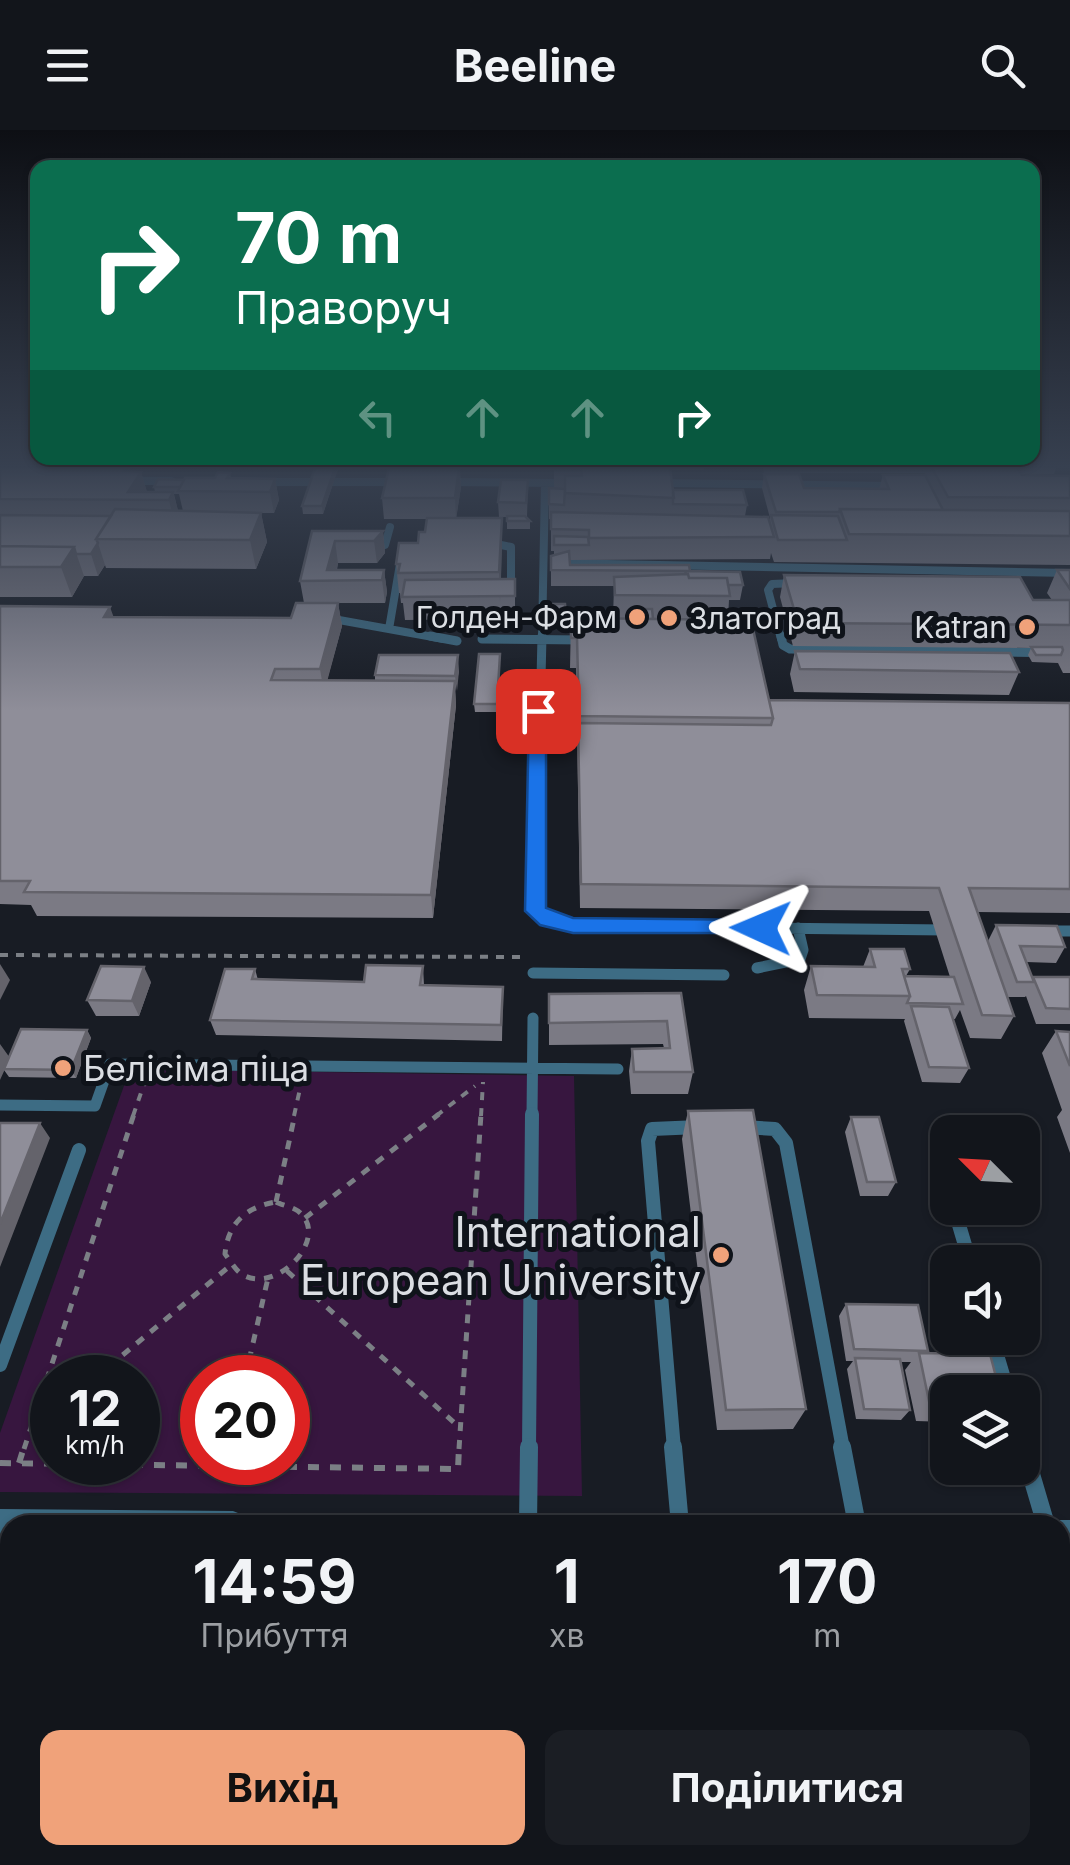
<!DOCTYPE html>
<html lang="uk">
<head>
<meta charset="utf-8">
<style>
	body { margin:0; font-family:Inter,sans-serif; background:#1b1e24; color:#f1f3f6; height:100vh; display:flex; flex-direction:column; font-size:38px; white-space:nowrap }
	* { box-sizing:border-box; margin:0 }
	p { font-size:32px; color:#9c9fa3 }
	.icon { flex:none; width:55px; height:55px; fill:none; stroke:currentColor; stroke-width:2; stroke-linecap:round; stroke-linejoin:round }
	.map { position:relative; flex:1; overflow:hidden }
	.side { position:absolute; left:0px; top:1385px; width:1070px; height:350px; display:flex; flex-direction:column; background:#12151b; border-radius:30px 30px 0 0; box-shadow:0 2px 8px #0004,0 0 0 2px #31343a }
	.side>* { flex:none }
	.banner { position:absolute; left:30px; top:30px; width:1010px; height:305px; border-radius:20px; box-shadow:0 2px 8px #0004,0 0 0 2px #31343a; background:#0b6e4f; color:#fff; overflow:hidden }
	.needle { width:65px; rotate:294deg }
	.tools { position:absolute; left:930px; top:985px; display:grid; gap:20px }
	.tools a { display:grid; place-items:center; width:110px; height:110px; border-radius:20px; background:#12151b; box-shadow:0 2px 8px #0004,0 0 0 2px #31343a; font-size:50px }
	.speed { position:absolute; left:30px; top:1225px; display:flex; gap:20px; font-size:50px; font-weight:700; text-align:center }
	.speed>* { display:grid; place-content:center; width:130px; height:130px; border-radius:50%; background:#12151b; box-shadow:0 2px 8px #0004,0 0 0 2px #31343a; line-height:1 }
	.speed small { font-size:25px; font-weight:400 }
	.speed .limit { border:15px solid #d22; background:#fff; color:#111 }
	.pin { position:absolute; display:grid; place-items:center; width:85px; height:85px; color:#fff; margin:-42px; border-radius:20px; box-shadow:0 5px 15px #0006 }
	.me { position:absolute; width:110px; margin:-55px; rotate:271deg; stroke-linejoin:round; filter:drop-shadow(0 0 8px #0008) }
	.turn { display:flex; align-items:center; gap:35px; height:210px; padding:0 40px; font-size:45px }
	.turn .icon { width:130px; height:130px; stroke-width:2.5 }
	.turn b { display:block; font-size:70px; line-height:85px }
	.lanes { display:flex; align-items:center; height:95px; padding:0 40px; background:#0003; justify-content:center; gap:50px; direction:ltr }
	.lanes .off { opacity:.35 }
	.eta { display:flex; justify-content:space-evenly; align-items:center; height:170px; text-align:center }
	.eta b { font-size:60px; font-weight:700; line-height:70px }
	.primary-button { display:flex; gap:20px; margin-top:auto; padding:20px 40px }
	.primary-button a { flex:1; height:115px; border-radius:20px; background:#f0a27a; color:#111; font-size:40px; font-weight:700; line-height:115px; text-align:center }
	.primary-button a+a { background:#1b1e24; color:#f1f3f6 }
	header { display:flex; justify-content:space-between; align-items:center; height:130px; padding:0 40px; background:#12151b; font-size:45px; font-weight:700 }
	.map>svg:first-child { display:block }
</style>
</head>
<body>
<header><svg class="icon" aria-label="menu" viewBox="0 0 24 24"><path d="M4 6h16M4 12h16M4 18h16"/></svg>Beeline<svg class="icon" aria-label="search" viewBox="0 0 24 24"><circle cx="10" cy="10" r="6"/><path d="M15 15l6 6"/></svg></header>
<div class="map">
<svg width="1070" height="1735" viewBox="0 0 1070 1735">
	<rect width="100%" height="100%" fill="#181c24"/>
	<path fill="#37163f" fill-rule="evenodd" d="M130,939l444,7 8,420 -582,-4v-59zM52,1248h86v84h-86zM202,1248h86v84h-86z"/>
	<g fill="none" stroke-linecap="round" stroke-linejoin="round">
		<path stroke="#7b7f85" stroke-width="4" stroke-dasharray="8 8" stroke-linecap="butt" d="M0,825l524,2
			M133,986l11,-32
			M294,986l7,-32
			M436,986l39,-30
			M481,986l2,-34"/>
		<path stroke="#7b7f85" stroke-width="5" stroke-dasharray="9 9" stroke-linecap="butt" d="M276,1072c6,3 16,5 22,9 35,27 -25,87 -58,62 -6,-5 -11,-14 -15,-19 3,-31 21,-47 51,-52z
			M276,1072l19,-88
			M305,1088l134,-104
			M287,1141l173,157
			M95,1248l136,-113
			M245,1248l23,-100
			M33,1299l19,-16
			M24,1319l110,-335
			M459,1319l22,-335"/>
		<path stroke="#7b7f85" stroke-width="6" stroke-dasharray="11 11" stroke-linecap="butt" d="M0,1333l458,6 1,-22
			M19,1333l5,-16"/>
		<path stroke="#3d6c84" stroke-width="8" d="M129,351h42
			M264,352h137
			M449,352l117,1
			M659,353l232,3
			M487,412l24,5v46
			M370,417l15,-2 5,-18
			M554,433l516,10
			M328,488l116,21
			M389,499l11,-65
			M542,509l3,-156
			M781,509l-13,-49 4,-6 23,-1"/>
		<path stroke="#3d6c84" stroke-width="9" d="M430,506l27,5
			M781,506l2,9 7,4 280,4
			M482,509l103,1
			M537,721l5,-215"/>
		<path stroke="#3d6c84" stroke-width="11" d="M537,718l-1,63 12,9 25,6 373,4
			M1044,801h26
			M757,838l43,-9 3,-9 -5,-22
			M533,843l191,2
			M0,975l95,1 15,-42 508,5
			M532,986l1,-98"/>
		<path stroke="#3d6c84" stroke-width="14" d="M742,997l33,2 11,14 57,306
			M942,1035l6,21
			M954,1078l16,54
			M992,1208l16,54
			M0,1235l79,-215
			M1022,1314l2,5
			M529,1319l3,-335
			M674,1319l-26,-308 4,-12 47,-2"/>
		<path stroke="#3d6c84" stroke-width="18" d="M673,1317l7,78
			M842,1317l15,78
			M1023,1317l23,78
			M528,1395l1,-78
			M1060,1689h10
			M875,1725l2,10
			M955,1725l2,10
			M384,1735l1,-10"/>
		<path fill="#3d6c84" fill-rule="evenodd" d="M0,1379l233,2 10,4 4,10h-237v12h-10z
			M1060,1390h10v28h-10v-23h-11z
			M10,1521v63l-10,4v-62z"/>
	</g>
	<path fill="#7b7a84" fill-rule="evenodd" d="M0,338h130l1,4h10l6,20h8l-1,-5 30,-7 31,-2 15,-5 1,5 44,1 4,21 -5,13h-13l6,29 -11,27 -150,-1 -1,-3 -7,11h-14l-12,21h-72zM174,364h5l4,17h-5z
		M190,338h514v2h-34l3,20 74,15 -2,11 25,6v-4l-8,-30 2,-14 40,14 75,1 4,-14h42v-2h-161l-1,-5h293l-2,6h-33l1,1 48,1v89l-296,-3 -3,-9 -1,6 -201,1 1,5 120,6 53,14 -3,15h-11l-1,19 41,81 301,3v210l-92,-1 10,29 8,-16 69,22 -9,16 -30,-1 6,16 38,-1v47h-34l-10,-28 -1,1h-17l6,19 -13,23 -31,-1 -10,-28 -5,9h-2l16,49 -9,15 -38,-1 -18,-61 1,-2 -96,-1 -5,-28 7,-24 52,1 7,-18 40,20 -4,7 44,1 -21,-66 -349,-3 -4,-240h-6l1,-50h42l1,-32h-63v-30h3v-5h-3v-32h-2v-15l5,-16v-18l-94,-1 1,18 -5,31h46l-1,61h14v40l-110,1 -2,-17h-2l-1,-10h-1l-3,-29 22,-21 7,-11 2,-13h-43l-2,-21 6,-29h-50l-15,45h-20l-1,-8 13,-37z
		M528,350l-1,37 3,4v8h-23v-12h-8l-1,-15z
		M312,401h71l2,22 -8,10h-39l-1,7h47l3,22 -2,11h-47l4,23 -15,54 48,1v-6l84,-4 -4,20 1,14 -23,213 -396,-2 -6,-11 -31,-1v-298l114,11 177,1 13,-15 -4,-22z
		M1057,440h13v103h-7l-5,-10 -26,-1 -4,-7 3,-7 -238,-2 -13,-49 4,-22 249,25h19l-5,-7z
		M553,474h12v18h-12z
		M795,521l224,21 -10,23 -215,-3 -4,-18z
		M500,532l-2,50h-23l-1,-8z
		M423,836l1,19 79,2 -1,54 -286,-6 -6,-15 45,-51 3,11 106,2z
		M151,852l-12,34h-43l-9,-16z
		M681,863l12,79 -5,22h-57l-2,-23 3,-22 32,-1 -1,-4 -114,1v-51z
		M87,900l4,8 -15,40 -67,-1 -5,-7 5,-13z
		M1056,901l14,1v121l-13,-36 5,-7 -20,-57z
		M688,981l118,298 -13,20 -76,1 -35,-291z
		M851,987l45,65 -8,14h-28l-15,-64z
		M846,1174l82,47 -1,2 21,39v30l-32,-1 -11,-51 6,-8h-10l9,48 -9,10 -45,-1 -9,-50 6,-8h-7l-7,-45z"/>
	<path fill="#64636b" d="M126,338h4l4,14 7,-10 8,27 -21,-7 -4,-21z
		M335,338h3l-15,46 -1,-8z
		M459,338l2,19 -5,33 -1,-22z
		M275,349l4,21 -5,13 -4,-21z
		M173,362l8,29h-7l-5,-21z
		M261,383l6,29 -11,27 -6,-29z
		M502,388v29l-2,55 -1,-30z
		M383,401l2,22 -8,10 -3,-22z
		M335,411l3,22 -4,17 -7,-10z
		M98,413l7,22 -7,11 -7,-22z
		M74,417l10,29 -12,21 -11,-30z
		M384,440l3,22 -2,11 -3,-23z
		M338,473l4,23 -18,67 -4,-24z
		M110,477l8,22 -14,-12z
		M458,525l1,16 -2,20 -2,-15z
		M455,551l1,24 -23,213 -2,-23z
		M0,834l10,16 -10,20z
		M144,837l7,15 -12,34 -7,-15z
		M87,900l4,8 -15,40 -5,-8z
		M0,914l10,14 -10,22z
		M40,993l10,15 -50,129v-43z
		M350,1725h8l-1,10h-8z"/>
	<path fill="#8f8e99" stroke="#64636b" stroke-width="2.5" d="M0,338h126l-2,3 17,1 -13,20h45l-4,8 -169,-1z
		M315,338h20l-13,38h-20z
		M389,338h70l-4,30h-73z
		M562,338h108l4,30 -109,-5v-17h17l-1,-7z
		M932,338h85l5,7 48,1v22l-122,-1z
		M218,342l12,1 -3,5 48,1 -5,13 -92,-1 7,-13h30z
		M764,344h35l5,14 85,1 -6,-14h42l18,35 -103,-1 -1,3h-63z
		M158,349l26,1 -4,7h-26z
		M501,350h27l-2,23 -28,-1z
		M549,358l16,1 -1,16 -15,-1z
		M673,360h70l4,15 -74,-1z
		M115,379l146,4 -11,27 -154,-1z
		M840,379l230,2v25l-221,-2z
		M551,382l217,5 6,20 -185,1v-8l-38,-1z
		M0,385l111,1 -15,23 2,4 -7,11h-15l-2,-7 -74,-1z
		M771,385l67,1 9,24h-69z
		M507,386h18l5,5h-23z
		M427,388h75l-3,54 -101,1 2,-9h-4l3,-21h19l1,-11h6z
		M312,401h71l-9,10h-39l-8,29h57l-2,10 -82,1z
		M554,406l34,1 1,8h-35z
		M0,416l74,1 -13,20h-61z
		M569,421l1,14h119l1,6 -139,-1v-14z
		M1057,440h13v19z
		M685,441l55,1 3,13h-15l-1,-7h-38l-1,-4h-2z
		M688,444l1,4h38l3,18 -115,-1 -1,-18z
		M784,445l236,2 13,23h37v25l-272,-2z
		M515,449v17l-113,1 3,-17z
		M296,473h42l-18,66h-45l-4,11 184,1 -24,214 -407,-3 6,-11h-30v-275l110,1 -6,10 187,1z
		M553,474h12l1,10h-13z
		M636,479h16l1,10h-17z
		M711,480h15l2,9h-15z
		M571,488l180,2 22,98 -194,-2 -2,-78h-6z
		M1031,517h31l1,3 -2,5h-25z
		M795,521l215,2 9,19 -219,-3z
		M479,524h21l-3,50h-23z
		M379,525h79l-3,21 -80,-1z
		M769,570l301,3v186l-101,-1 45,128 -32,-1 -43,-127 -358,-4 -3,-161 193,2 2,-7z
		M996,795l61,1 8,21 -45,-1 14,36h-17z
		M870,819h34l6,20h-8l8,27 -93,-1 -6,-29 64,1z
		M366,835l57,1 -3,19 83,2 -2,38 -291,-5 15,-51h30l-3,10 112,3z
		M101,836l43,1 -12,34 -45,-1z
		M904,846l50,1 9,27 -56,-1 3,-7z
		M1033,847h37v32l-24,-1z
		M681,863l12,79h-59l-2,-23 38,-1 -3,-27 -118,2v-29z
		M911,876l38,1 20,61 -40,-1z
		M21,899l66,1 -16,40 -67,-1z
		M1056,901l14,1v34z
		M753,980l53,299 -80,1 -38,-299z
		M851,987h28l17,65h-29z
		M0,993h40l-40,101z
		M846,1174l72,1 10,46 -74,-2z
		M919,1223l71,1 10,38h-52v14h-18z
		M855,1228l45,1 10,51 -46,-1z
		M101,1725h249l-1,10h-250z"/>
	<linearGradient id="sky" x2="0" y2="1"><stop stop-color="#0d0f14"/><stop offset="0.58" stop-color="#374050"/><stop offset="1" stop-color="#374050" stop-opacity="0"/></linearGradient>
	<rect width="1070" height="581" fill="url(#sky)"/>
	<path fill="#1a73e8" stroke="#114b97" stroke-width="2.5" d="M538,576l8,5v197l27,10 188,2 10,8 -3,5h-195l-33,-8 -15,-14 4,-200z"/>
	<g fill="#f0a27a" stroke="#0f131a" stroke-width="4">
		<circle cx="637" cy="487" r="10"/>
		<circle cx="669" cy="488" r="10"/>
		<circle cx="1027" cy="497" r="10"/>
		<circle cx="63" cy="938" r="10"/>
		<circle cx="721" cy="1125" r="10"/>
	</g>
	<g text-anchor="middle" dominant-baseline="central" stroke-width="10" stroke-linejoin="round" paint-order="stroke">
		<g font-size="30" fill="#dbdee3" stroke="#0f131a" text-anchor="end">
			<text x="617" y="487">Голден-Фарм</text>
			<text x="689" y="488" text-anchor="start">Златоград</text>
			<text x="1007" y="497">Katran</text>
		</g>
		<g font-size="35" fill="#dbdee3" stroke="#0f131a" text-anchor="start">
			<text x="83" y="938">Белісіма піца</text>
		</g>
		<g font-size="42" fill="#dbdee3" stroke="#0f131a" text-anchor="end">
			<text x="701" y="1101">International<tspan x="701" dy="48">European University</tspan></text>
		</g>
	</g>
</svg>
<div class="tools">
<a><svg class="needle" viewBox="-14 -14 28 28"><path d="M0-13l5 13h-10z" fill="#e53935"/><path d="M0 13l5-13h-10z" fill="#9c9fa3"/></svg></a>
<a><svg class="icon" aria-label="sound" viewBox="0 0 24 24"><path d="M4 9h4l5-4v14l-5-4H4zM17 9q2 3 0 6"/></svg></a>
<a><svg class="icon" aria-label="layers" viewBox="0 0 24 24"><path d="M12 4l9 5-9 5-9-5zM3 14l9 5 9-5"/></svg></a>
</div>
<div class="speed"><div>12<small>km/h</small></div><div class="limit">20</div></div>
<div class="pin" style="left:538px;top:581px;background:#d93025"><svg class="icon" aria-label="arrive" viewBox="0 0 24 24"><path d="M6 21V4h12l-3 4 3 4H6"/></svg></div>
<svg class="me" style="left:761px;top:798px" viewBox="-20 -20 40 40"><path d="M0-17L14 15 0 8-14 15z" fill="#1a73e8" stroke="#fff" stroke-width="4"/></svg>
<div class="banner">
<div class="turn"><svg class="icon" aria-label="right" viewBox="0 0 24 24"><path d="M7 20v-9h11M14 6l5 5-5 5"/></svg><div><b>70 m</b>Праворуч</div></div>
<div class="lanes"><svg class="icon off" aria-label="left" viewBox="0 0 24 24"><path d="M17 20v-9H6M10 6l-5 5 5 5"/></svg><svg class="icon off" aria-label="ahead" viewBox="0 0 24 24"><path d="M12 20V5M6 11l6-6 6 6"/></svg><svg class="icon off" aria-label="ahead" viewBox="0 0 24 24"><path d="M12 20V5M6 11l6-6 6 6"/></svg><svg class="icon" aria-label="right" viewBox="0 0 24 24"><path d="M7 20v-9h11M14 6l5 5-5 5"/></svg></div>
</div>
<section class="side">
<div class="eta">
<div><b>14:59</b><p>Прибуття</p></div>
<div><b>1</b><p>хв</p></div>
<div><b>170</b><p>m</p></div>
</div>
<div class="primary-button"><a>Вихід</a><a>Поділитися</a></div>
</section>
</div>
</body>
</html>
